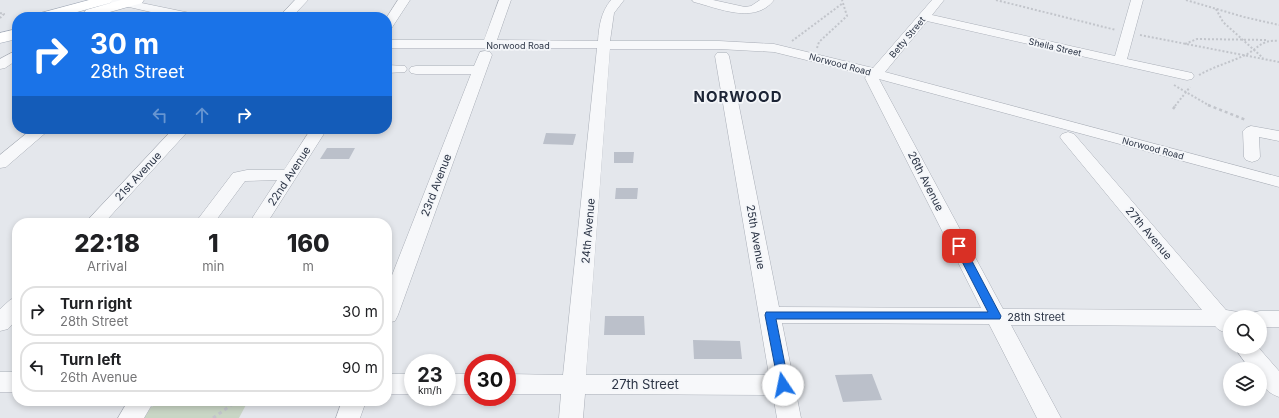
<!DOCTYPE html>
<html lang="en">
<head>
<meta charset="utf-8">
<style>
	body { margin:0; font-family:Inter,sans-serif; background:#f6f6f6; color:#202124; height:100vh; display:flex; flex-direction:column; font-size:15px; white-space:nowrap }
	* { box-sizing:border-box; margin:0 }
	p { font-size:13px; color:#757577 }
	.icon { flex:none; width:22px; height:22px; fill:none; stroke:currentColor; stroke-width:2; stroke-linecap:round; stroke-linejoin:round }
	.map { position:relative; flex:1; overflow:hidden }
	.sheet { position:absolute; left:12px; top:218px; width:380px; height:188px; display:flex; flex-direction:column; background:#fff; border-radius:16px; box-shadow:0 2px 6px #0003 }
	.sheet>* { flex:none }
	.hud { position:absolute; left:12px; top:12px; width:380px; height:122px; border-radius:16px; box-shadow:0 2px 6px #0003; background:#1a73e8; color:#fff; overflow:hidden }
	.fabs { position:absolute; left:1223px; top:310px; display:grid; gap:8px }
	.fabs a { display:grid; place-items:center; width:44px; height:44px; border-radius:50%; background:#fff; box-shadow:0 2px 6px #0003; font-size:20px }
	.speed { position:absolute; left:404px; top:354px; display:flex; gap:8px; font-size:20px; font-weight:700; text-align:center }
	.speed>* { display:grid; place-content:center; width:52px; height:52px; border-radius:50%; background:#fff; box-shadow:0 2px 6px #0003; line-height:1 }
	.speed small { font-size:10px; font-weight:400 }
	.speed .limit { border:6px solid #d22; background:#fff; color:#111 }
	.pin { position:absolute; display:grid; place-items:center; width:34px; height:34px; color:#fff; margin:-17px; border-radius:8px; box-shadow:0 2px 6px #0006 }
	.me { position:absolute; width:44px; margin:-22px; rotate:349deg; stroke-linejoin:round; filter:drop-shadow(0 0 3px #0008) }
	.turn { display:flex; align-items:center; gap:14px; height:84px; padding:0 12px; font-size:18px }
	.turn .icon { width:52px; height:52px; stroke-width:2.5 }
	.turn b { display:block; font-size:28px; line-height:34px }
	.lanes { display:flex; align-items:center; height:38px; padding:0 12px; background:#0003; justify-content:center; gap:20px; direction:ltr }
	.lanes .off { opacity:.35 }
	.eta { display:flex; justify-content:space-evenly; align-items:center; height:68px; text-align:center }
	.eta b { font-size:24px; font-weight:800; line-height:28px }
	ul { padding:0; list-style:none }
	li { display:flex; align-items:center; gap:12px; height:50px; margin:0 8px 6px; padding:0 4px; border:2px solid #e0e0e0; border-radius:16px }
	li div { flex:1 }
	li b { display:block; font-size:15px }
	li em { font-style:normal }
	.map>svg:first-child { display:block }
</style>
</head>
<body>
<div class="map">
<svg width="1279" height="418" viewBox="0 0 1279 418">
	<rect width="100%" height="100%" fill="#e4e7ec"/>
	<path fill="#c9d6c5" d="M165,401h83l-9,17h-95l7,-11z"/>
	<path fill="#bbc0ca" d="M546,133l30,1 -3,11 -30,-1z
		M327,148h28l-6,11h-29z
		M614,152h20l-1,11h-19z
		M616,188h22l-1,11h-22z
		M605,316h39l1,19h-41z
		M693,340l47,1 2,18h-48z
		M872,374l10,26 -39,2 -8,-27z"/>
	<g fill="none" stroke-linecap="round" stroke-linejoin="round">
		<g stroke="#a9aeb7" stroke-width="1">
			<path id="minor" d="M105,0h22l63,13 4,1 2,3h-23l-66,-15z
				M295,0h13l-16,17h-13z
				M398,0h12l-19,29 -4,1v-13z
				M499,0h12l-14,40 101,1c1,-15 3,-29 13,-41h13l-10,13 -4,28h109l55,3 99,24 59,-68h12l-12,15 183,41 16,-56h12l-16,59 65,14 2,3 -2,3 -5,1 -260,-59 -42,51 394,105v10l-400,-108 124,230 199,1 -140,-170 -2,-3 2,-3 6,-2 6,2 152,176 12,2 2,5h-10v14c-6,2 -11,0 -15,-5l-204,-1 50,93h-24l-48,-94 -207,-1 19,95h-24l-4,-23 -188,-1 -2,24h-24l2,-24h-54v-20l56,1 34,-327h-210v-8h97zM610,49h109l55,3 93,23 -2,3 116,230 -202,-1 -50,-251 -2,-3h-10l-2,3 54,319h-183z
				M692,0h21l32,7 6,-1 9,-6h14c-19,25 -56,8 -80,2z
				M17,50v10l-12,8 -5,1v-10z
				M485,51l5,1 2,3 -94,260 -3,6 -8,2v-35l84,-214h-55l-5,-1 -2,-3 2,-3 5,-1h58l6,-14z
				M387,65l18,1 2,3 -2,3 -18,1z
				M1251,126l28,5v10l-20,-4 1,20 -2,3 -6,2 -6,-2 -2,-3 -1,-26 3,-3z
				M32,129h18l-44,38 -6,1v-13z
				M173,129h17l-86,94h-19z
				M311,129h16l-60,94h-18l28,-43 -32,1 -31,42h-19l38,-50 14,-3h37z
				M17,297v22l-9,10 -8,2v-22l10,-9z
				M1260,311h19v16h-19v-10h-10l2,-4z
				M1234,347h24l21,24v26c-14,-5 -19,-13 -19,-28h-10z
				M0,372h17v20h-17z
				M387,374h26v20h-26z
				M447,374h26v20h-26z
				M128,401h26l-10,17h-26z
				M342,401h24l-6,17h-24z"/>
		</g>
		<g stroke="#a3abb8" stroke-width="1">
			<path id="major" d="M89,0h23l-2,3 -51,14h-24l2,-3z
				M121,0h23l-2,3 -50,14 -6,-1 -2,-3 2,-3z
				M17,29v10l-17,4v-10z"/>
		</g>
		<path stroke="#c2c5cb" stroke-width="2" stroke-dasharray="2 2" stroke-linecap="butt" d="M996,0l120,30
			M1186,0l58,17 35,8
			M1216,9l7,13 40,36
			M0,13l4,1 -4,4
			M1140,35l139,27
			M792,41l51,-38
			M1185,44l12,-5 70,1
			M817,48l2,-6 28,-26 -5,-16
			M1199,75c14,-8 29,-12 44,-19 15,-6 17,-17 36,-15
			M1174,85l36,21
			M1175,106l15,-19"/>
		<path stroke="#c2c5cb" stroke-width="2.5" stroke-dasharray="3 3" stroke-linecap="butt" d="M1208,105l38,15
			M1173,109l3,-4"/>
		<path stroke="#c2c5cb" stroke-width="3" stroke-dasharray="3.5 3.5" stroke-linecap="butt" d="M213,418l24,-17"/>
		<use href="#minor" fill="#f7f8fa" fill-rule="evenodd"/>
		<use href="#major" fill="#fff" fill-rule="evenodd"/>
	</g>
	<path fill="#1a73e8" stroke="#114b97" d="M959,243l5,3 37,70 -1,3h-224l13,66 -2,3 -4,2 -4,-2 -14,-73 1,-3h222l-34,-66z"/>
	<g text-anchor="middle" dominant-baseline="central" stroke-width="3.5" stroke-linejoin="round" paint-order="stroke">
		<g font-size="9" fill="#2b3445" stroke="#f4f6f9">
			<text transform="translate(907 37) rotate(-50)">Betty Street</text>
			<text x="518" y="45">Norwood Road</text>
			<text transform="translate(1055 47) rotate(13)">Sheila Street</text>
			<text transform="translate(840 64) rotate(15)">Norwood Road</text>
			<text transform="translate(1153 148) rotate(15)">Norwood Road</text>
		</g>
		<g font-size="11" fill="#2b3445" stroke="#f4f6f9">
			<text transform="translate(138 176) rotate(-47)">21st Avenue</text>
			<text transform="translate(289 176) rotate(-57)">22nd Avenue</text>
			<text transform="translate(926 181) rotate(63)">26th Avenue</text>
			<text transform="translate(436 185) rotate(-69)">23rd Avenue</text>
			<text transform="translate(588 231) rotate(-85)">24th Avenue</text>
			<text transform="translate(1149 233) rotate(50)">27th Avenue</text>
			<text transform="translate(756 237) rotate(80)">25th Avenue</text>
			<text x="1036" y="317">28th Street</text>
		</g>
		<g font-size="13" fill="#2b3445" stroke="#f4f6f9">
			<text x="645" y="384">27th Street</text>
		</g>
		<g font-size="15" font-weight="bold" letter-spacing="1" fill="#1d2536" stroke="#f4f6f9">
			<text x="738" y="96">NORWOOD</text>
		</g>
	</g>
</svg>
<div class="fabs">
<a><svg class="icon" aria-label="search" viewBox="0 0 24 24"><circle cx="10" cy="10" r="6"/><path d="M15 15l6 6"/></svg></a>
<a><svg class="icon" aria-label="layers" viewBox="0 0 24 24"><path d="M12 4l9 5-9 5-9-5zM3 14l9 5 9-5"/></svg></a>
</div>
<div class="speed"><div>23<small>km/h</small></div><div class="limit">30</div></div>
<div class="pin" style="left:959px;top:246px;background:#d93025"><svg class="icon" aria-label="arrive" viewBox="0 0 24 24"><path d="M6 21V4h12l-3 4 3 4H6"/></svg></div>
<svg class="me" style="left:783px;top:385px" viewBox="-20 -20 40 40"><circle r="19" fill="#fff"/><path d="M0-13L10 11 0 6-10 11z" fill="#1a73e8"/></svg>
<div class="hud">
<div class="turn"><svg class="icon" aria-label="right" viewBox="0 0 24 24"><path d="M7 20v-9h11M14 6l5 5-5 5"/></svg><div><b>30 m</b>28th Street</div></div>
<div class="lanes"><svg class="icon off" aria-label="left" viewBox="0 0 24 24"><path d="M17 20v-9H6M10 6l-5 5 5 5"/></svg><svg class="icon off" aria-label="ahead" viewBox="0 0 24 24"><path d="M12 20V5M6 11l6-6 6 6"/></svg><svg class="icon" aria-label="right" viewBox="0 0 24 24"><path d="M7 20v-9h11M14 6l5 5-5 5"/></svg></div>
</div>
<section class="sheet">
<div class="eta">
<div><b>22:18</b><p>Arrival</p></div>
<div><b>1</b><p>min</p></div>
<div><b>160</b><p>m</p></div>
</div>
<ul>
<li><svg class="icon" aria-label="right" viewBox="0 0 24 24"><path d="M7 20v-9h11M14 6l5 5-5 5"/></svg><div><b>Turn right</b><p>28th Street</p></div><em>30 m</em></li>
<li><svg class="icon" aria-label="left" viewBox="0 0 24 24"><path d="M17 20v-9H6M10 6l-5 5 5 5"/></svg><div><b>Turn left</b><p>26th Avenue</p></div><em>90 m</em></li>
</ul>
</section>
</div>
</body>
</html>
